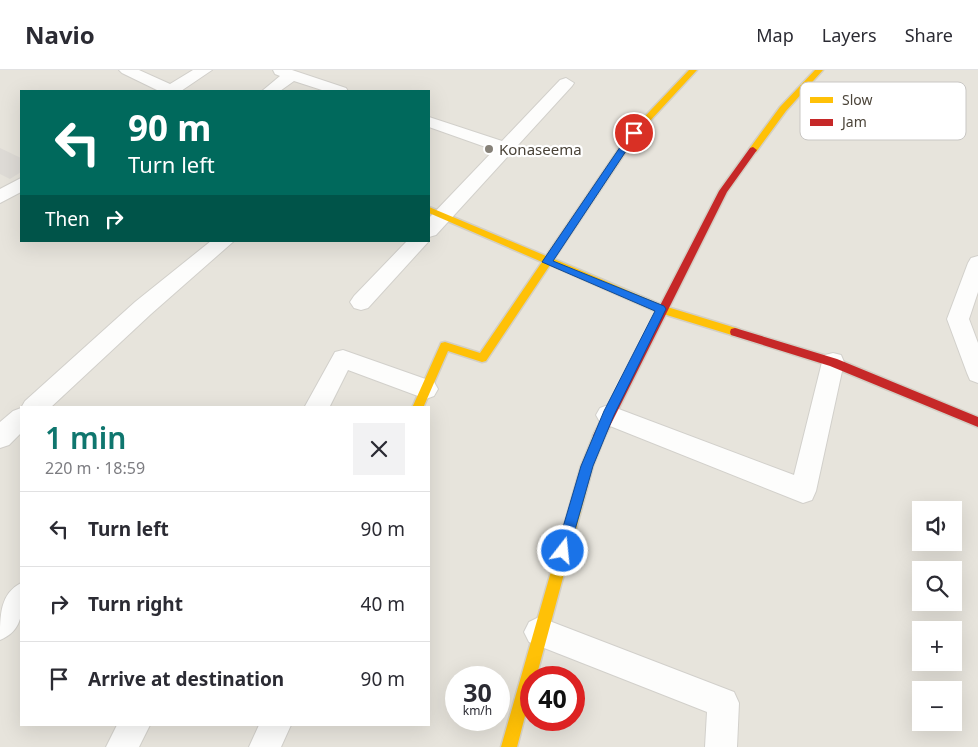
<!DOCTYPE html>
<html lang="en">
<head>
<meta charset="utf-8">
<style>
	body { margin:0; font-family:"Noto Sans",sans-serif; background:#f2f2f3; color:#2b2b33; height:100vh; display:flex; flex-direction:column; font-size:19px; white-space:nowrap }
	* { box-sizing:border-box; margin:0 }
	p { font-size:16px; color:#7c7c81 }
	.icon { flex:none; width:28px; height:28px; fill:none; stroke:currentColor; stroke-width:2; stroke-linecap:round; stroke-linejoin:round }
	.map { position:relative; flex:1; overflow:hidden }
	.details { position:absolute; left:20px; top:336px; width:410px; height:320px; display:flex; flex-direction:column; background:#fff; border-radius:0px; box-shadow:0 5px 20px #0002 }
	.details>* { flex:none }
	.guide { position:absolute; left:20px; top:20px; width:410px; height:152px; border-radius:0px; box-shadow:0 5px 20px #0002; background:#00695c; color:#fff; overflow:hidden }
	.controls { position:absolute; left:912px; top:431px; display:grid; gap:10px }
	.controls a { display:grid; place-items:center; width:50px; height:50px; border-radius:0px; background:#fff; box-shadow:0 5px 20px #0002; font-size:25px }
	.speed { position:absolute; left:445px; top:596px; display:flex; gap:10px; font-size:25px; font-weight:700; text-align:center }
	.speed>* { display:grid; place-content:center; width:65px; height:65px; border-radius:50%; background:#fff; box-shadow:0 5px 20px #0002; line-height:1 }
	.speed small { font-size:12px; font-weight:400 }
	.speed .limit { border:8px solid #d22; background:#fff; color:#111 }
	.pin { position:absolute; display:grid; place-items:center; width:42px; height:42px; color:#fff; margin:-21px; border:2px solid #fff; border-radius:50%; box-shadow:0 1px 5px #0007 }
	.me { position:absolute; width:55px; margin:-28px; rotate:16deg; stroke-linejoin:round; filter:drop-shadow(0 0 4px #0008) }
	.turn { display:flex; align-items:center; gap:18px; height:105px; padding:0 25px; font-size:22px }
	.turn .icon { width:65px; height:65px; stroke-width:2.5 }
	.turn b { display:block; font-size:35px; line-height:42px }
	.then { display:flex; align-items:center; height:48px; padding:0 25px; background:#0003; gap:10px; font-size:19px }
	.round { display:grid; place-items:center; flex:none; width:52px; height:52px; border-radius:0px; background:#f2f2f3 }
	.head { display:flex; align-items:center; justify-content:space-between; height:85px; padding:0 25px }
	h1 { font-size:30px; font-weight:600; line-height:38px; color:#0f766e }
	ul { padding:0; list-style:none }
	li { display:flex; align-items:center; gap:15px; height:75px; padding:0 25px; border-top:1px solid #e1e1e2 }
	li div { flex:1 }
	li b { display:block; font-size:19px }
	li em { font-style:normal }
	header { display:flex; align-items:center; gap:30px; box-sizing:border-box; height:70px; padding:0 25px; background:#fff; border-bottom:1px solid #e1e1e2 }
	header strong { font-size:24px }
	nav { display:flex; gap:28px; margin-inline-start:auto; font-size:18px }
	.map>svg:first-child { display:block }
</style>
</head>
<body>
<header>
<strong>Navio</strong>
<nav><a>Map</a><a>Layers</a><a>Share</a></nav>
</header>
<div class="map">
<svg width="978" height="677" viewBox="0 0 978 677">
	<rect width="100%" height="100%" fill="#f4f2ee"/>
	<path fill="#e7e4dc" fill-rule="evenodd" d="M0,0h978v677h-978zM21,21h408v150h-408zM21,338h408v317h-408zM921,440h33v32h-33zM921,500h33v32h-33zM921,560h33v32h-33zM456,608h43v42h-43zM531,608h43v42h-43zM921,620h33v32h-33z"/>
	<path fill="#dedbd6" d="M0,78l21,10v14l-11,7 -10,-5z"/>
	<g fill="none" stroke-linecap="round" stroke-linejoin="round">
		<g stroke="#d2d0cb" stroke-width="2">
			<path id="street" d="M119,0h20l31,14 23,-14h19l-31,21h-22l-37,-18z
				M273,0h19l54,18 2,3h-23l-31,-10 -14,10h-18l18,-15 -5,-2z
				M566,8l8,5 -2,3 -136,149 -7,2v-19l65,-68 -65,-23v-10l73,24 58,-61z
				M21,108v14l-21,11v-14z
				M211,171h23l-83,73 -101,94h-29l4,-7 110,-99z
				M407,171h22l-61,67 -7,2 -7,-2 -4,-6 4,-6z
				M978,186v36l-9,27 9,24v40l-8,-3 -3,-7 -20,-54 21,-56 3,-5z
				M343,280l91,32 4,7 -4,7 -8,3 -78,-29 -19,38h-25l31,-56z
				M833,283l8,2 3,7 -28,129 -4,9 -9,3 -203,-81 -4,-7 4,-7 8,-3 186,70 28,-113 3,-7z
				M21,338v25l-12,12 -9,3v-26l13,-11z
				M21,513c1,24 5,46 -21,57 0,-25 0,-46 21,-57z
				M539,547l195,75 5,11 -2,44h-32l2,-35 -178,-70 -5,-10 5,-10z
				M117,655h33l-11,22h-33z
				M259,655h32l-10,22h-32z"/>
		</g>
		<g stroke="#d3cfc5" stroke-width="3">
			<path id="slow" d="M689,0h8l-60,65 -83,124 110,47 75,23 1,3 -1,3 -4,1 -78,-24 -107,-47 -64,96 -4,1 -34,-11 -25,57h-11l29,-65 4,-1 35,11 62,-91 -113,-49v-6l117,49 85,-125z
				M815,0h8l-37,41 -30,41h-6v-4l30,-41z
				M599,361l4,1 2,4 -12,30 -57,212h-5v15l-14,54h-16l80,-281 14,-34z"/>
		</g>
		<g stroke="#d3cfc5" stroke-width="3">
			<path id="jam" d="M753,77l4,3 -30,42 -124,248 -4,1 -4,-1 -2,-4 2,-4 124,-241 31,-43z
				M735,258l102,31 141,58v10l-148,-61 -99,-31 -1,-3 1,-3z"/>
		</g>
		<use href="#street" fill="#fdfdfc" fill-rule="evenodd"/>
		<use href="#slow" fill="#ffc107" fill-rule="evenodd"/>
		<use href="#jam" fill="#c62828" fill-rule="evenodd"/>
	</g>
	<path fill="#1a73e8" stroke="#114b97" d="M631,61l7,2 -85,128 111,45 2,3 -52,106 -21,51 -24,85 -1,4 -5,2 -5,-2 -2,-4 25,-85 23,-55 51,-100 -113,-49z"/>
	<circle fill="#868178" stroke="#fff" stroke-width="2" cx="489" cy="79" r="5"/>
	<g text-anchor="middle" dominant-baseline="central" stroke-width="4.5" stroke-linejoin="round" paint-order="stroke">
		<g font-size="15" fill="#4b4439" stroke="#fff" text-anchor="start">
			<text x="499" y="79">Konaseema</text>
		</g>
	</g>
	<rect x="800" y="12" width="166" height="58" rx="8" fill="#fff" stroke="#c9c7c4" stroke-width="1"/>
	<rect x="810" y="27" width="23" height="6" fill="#ffc107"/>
	<rect x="810" y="49" width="23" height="7" fill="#c62828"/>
	<g font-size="14" fill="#4b4439">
		<text x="842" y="35">Slow</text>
		<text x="842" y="57">Jam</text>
	</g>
</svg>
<div class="controls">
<a><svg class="icon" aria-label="sound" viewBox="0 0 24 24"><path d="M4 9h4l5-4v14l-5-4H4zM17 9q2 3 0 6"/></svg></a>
<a><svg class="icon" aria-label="search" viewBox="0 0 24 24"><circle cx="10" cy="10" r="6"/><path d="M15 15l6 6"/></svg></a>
<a>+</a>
<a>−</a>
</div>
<div class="speed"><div>30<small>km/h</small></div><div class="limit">40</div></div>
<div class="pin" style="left:634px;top:63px;background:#d93025"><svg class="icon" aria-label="arrive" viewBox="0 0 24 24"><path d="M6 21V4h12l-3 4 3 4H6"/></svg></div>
<svg class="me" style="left:563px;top:481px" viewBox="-20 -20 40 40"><circle r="17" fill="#1a73e8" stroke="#fff" stroke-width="3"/><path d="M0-11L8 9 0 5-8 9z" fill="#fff"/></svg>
<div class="guide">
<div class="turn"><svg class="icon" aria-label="left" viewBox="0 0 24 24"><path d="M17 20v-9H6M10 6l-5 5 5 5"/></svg><div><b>90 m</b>Turn left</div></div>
<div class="then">Then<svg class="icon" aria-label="right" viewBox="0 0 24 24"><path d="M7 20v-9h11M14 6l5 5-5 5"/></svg></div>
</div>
<section class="details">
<div class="head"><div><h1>1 min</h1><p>220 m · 18:59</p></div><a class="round"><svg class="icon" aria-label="close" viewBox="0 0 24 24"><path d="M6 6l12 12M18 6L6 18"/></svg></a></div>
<ul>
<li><svg class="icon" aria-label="left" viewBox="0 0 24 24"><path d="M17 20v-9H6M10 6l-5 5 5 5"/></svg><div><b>Turn left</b></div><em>90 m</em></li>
<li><svg class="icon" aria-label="right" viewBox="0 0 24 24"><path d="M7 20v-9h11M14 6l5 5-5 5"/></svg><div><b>Turn right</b></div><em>40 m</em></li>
<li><svg class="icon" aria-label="arrive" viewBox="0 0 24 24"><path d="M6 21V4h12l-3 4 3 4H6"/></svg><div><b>Arrive at destination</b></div><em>90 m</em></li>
</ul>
</section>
</div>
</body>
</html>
